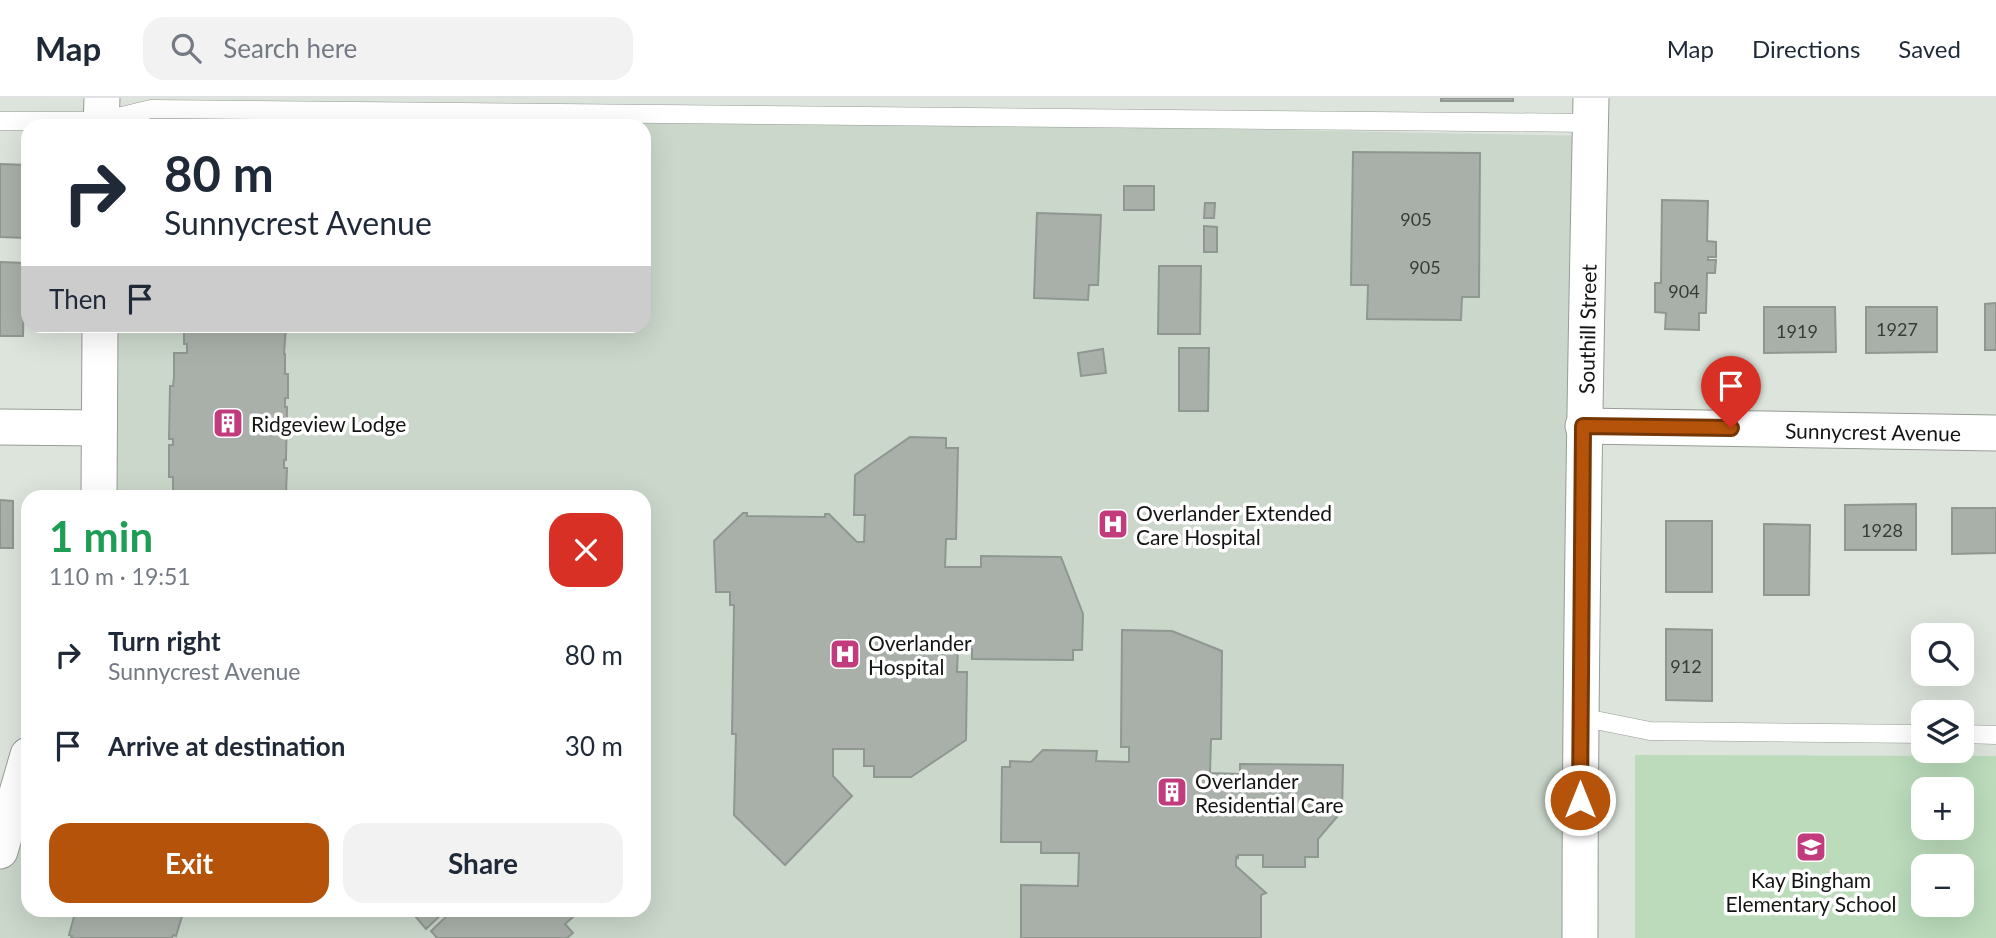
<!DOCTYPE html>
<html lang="en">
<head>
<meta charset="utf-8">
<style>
	body { margin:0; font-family:Lato,sans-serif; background:#f2f2f3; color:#1f2937; height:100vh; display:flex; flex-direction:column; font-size:26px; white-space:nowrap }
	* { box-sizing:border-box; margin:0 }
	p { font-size:23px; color:#747a83 }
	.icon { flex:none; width:38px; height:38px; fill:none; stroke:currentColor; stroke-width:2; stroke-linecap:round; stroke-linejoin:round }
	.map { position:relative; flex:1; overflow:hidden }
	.details { position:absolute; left:21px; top:392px; width:630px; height:427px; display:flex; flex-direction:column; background:#fff; border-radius:21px; box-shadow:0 7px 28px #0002 }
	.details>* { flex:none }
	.guide { position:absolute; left:21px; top:21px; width:630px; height:214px; border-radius:21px; box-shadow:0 7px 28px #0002; background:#fff; color:#1f2937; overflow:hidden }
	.buttons { position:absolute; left:1911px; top:525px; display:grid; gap:14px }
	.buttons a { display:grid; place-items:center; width:63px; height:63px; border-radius:14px; background:#fff; box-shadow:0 7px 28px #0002; font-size:35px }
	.pin { position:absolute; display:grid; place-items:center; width:60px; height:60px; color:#fff; margin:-72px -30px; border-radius:50% 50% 50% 0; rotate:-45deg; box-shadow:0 0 7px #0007 }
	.pin .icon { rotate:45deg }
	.me { position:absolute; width:77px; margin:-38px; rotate:0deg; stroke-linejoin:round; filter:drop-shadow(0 0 5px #0008) }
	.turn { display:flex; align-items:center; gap:24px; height:147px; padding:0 28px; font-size:32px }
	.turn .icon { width:91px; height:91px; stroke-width:2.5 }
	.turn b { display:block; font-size:49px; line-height:60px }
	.then { display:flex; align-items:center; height:66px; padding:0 28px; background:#0003; gap:14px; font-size:26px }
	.round { display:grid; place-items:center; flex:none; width:74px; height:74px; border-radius:21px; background:#f2f2f3 }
	.head { display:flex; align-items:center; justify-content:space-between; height:119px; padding:0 28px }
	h1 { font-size:42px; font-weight:700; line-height:52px; color:#1e9e55 }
	.primary-button { display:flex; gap:14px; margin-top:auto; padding:14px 28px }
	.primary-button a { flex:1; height:80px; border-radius:21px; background:#b45309; color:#fff; font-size:28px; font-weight:700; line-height:80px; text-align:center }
	.primary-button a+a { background:#f2f2f3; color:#1f2937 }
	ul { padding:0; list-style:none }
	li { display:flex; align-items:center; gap:21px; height:91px; padding:0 28px }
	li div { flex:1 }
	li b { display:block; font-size:26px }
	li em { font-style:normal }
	header { display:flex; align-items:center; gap:42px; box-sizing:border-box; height:98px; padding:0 35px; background:#fff; border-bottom:2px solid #e0e1e3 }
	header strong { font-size:33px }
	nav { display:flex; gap:38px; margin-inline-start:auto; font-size:24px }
	.search { width:490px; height:63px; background:#f2f2f3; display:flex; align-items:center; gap:18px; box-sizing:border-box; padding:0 24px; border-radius:21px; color:#747a83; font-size:26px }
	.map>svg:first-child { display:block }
</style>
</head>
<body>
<header>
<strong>Map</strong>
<div class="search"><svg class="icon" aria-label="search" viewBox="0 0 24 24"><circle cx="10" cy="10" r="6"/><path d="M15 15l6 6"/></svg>Search here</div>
<nav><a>Map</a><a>Directions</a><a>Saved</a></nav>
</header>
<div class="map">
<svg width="1996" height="840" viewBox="0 0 1996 840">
	<rect width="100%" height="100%" fill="#dce4dc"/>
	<path fill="#cad7ca" d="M151,11l1439,27 -10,802h-1580v-87l28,-96v155h616v-413h-545l1,-171h544v-200h-543z"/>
	<path fill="#bbdbbb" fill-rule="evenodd" d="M1635,657l361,1v182h-361zM1923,691h39v39h-39zM1923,768h39v39h-39z"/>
	<path fill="#a9b0a9" stroke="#909790" stroke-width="2" d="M1441,0h72v3h-72z
		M1353,54l127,1 -1,144h-17l-1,23 -94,-1 1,-34h-17z
		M0,66l28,1 -2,73 -26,-1z
		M1124,88h30v24h-30z
		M1662,102l46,1 -1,40 9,1v15h-8v3h8l-1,13h-8l-1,40h-7v17l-34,-1 1,-16 -11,-1v-29h6z
		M1205,105h10l-1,15h-10z
		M1037,115l64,2 -3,70h-9l-1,15 -54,-2z
		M1204,128l13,1v25h-13z
		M0,164l25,1 -2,73h-23z
		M1159,168h42l-1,68h-42z
		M1996,205v47h-11v-46z
		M1764,209h71l1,45 -72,1z
		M1866,209h71v45l-71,1z
		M184,228h102l-2,28h1v20h3v24h-3v9h2l-1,53h-2v8h3l-1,25h-3v4h-110v-20h-4v-32h4v-6h-4l1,-53h3l1,-9v-24h13v-9h-3z
		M1179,250h30l-1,63h-29z
		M1103,251l3,24 -25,3 -3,-23z
		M910,339l36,1v10h12l-2,91h-10l-1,28h36v-11l80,1 22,57 -1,36h-9v10l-101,-1v-10h-14l-1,23h10l-1,68 -55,37h-37v-11h-10v-17h-31v27l19,20 -67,69 -51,-50 2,-81h-4l2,-129h-4v-13h-14l-2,-51 29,-28h4v3l78,1v-3h4l28,28h7l1,-27h-11l1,-40z
		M0,402l13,1v47h-13z
		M1916,406v46h-71v-45z
		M1952,410h44v45l-44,1z
		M1666,423h46v71h-46z
		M1764,426l46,1 -1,70h-45z
		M1666,531l46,1v71l-46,-1z
		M1122,532l50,1 50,20 -1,88h-10l-1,34 30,1v-10l103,1 -1,46 -24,28v18h-13v10h-42v-12h-25v3l-2,-1v9l30,27 -5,2v43h-240v-53l57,1 1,-33h-38v-11h-40l1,-75h8v-6l21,1 12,-12 54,1 -1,10 33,1v-15h-8z
		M81,812h103l-8,26 -3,-1 -1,3h-101l1,-2 -3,-1 6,-22 4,1z
		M410,812h36l-20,19z
		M453,812h128l-16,14 8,9 -6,5h-130l-6,-7z"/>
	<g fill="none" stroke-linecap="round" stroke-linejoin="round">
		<g stroke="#969d95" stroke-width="19">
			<path id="lane" d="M0,23h101l50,-12 1439,14
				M1580,619l70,14 273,3
				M1962,636l34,1"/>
		</g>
		<g stroke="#969d95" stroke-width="37">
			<g id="street">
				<path d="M101,28l1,-28"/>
				<path id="s1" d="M1583,328l413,7"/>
				<path d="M0,329l99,1"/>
				<path d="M99,399l1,-171"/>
				<path d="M0,753l28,-96"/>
				<path id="s2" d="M1580,840c0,-280 5,-560 11,-840"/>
			</g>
		</g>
		<use href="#lane" stroke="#fff" stroke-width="18"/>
		<use href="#street" stroke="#fff" stroke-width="35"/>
	</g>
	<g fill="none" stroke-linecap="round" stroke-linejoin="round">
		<g stroke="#753606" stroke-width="18">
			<path id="route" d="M1580,702l3,-374 148,2"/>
		</g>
		<use href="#route" stroke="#b45309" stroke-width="12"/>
	</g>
	<defs>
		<g id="building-square" transform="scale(1.575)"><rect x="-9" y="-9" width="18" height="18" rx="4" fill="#c23c7d" stroke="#fff"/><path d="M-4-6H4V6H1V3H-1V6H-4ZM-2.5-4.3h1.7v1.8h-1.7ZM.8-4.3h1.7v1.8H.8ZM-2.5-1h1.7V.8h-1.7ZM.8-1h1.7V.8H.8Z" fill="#fff"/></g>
		<g id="hospital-square" transform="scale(1.575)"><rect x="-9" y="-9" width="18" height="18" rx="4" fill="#c23c7d" stroke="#fff"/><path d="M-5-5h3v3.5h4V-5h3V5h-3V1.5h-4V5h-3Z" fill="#fff"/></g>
		<g id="school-square" transform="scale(1.575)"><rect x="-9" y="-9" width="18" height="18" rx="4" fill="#c23c7d" stroke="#fff"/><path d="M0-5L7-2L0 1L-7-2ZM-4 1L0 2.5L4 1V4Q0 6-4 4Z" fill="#fff"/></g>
	</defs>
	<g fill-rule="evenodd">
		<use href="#building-square" x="228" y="325"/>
		<use href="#hospital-square" x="1113" y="426"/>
		<use href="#hospital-square" x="845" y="556"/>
		<use href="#building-square" x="1172" y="694"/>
		<use href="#school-square" x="1811" y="749"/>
	</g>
	<g text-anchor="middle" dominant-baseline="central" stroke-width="7" stroke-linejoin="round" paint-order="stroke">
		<g font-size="18" fill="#383c38">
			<text x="1416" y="121">905</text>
			<text x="1425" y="169">905</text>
			<text x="1684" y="193">904</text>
			<text x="1897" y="231">1927</text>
			<text x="1797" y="233">1919</text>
			<text x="1882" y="432">1928</text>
			<text x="1686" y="568">912</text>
		</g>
		<g font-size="21" fill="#131513" stroke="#fff">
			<text stroke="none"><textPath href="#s2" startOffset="609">Southill Street</textPath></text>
			<text stroke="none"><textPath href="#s1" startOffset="290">Sunnycrest Avenue</textPath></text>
		</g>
		<g font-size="21" fill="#131513" stroke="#fff" text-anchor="start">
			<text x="251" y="325">Ridgeview Lodge</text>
			<text x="1136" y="414">Overlander Extended<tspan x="1136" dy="24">Care Hospital</tspan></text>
			<text x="868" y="544">Overlander<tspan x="868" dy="24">Hospital</tspan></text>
			<text x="1195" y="682">Overlander<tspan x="1195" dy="24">Residential Care</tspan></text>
			<text x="1811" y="781" text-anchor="middle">Kay Bingham<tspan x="1811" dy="24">Elementary School</tspan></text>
		</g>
	</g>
</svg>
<div class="buttons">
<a><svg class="icon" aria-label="search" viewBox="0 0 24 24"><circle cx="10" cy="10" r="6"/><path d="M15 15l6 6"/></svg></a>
<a><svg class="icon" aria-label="layers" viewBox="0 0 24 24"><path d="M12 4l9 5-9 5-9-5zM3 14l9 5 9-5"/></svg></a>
<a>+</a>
<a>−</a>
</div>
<div class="pin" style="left:1731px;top:330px;background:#d93025"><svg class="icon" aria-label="arrive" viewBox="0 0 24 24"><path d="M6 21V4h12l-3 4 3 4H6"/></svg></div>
<svg class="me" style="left:1580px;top:702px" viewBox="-20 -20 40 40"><circle r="17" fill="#b45309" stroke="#fff" stroke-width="3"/><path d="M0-11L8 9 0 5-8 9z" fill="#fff"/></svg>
<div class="guide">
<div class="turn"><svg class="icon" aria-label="right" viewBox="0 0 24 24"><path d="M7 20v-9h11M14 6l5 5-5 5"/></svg><div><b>80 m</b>Sunnycrest Avenue</div></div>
<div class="then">Then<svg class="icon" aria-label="arrive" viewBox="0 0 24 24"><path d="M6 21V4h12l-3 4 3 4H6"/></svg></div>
</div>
<section class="details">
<div class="head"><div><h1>1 min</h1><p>110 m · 19:51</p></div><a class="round" style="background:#d93025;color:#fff"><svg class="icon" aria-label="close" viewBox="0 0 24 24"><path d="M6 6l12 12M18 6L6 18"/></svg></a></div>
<ul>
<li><svg class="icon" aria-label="right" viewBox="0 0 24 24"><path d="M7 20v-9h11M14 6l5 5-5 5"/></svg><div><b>Turn right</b><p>Sunnycrest Avenue</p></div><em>80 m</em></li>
<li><svg class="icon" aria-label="arrive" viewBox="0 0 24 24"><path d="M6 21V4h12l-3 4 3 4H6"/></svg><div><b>Arrive at destination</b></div><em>30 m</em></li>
</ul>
<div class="primary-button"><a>Exit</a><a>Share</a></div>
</section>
</div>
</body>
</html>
